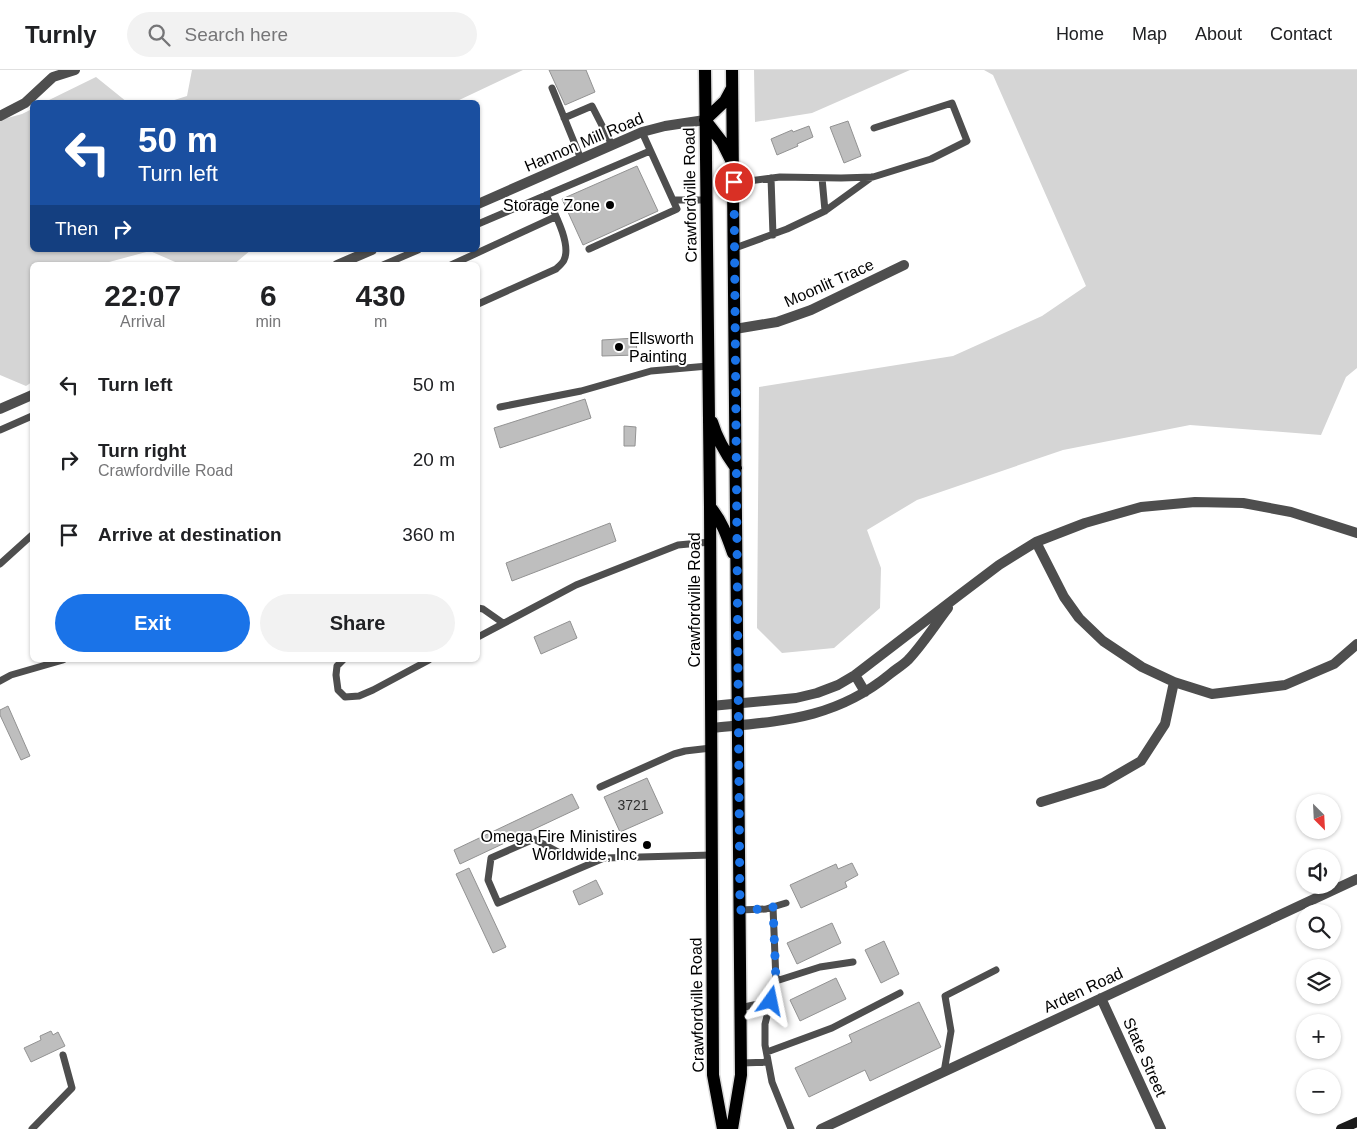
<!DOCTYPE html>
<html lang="en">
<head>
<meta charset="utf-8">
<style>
	body { margin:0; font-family:Helvetica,sans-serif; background:#f2f2f2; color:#202124; height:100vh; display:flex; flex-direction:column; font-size:19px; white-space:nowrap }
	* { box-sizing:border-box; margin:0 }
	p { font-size:16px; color:#757577 }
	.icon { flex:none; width:28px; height:28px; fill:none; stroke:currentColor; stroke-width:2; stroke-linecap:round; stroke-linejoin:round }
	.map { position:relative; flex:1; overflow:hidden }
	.sheet { position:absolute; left:30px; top:192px; width:450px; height:400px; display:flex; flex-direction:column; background:#fff; border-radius:8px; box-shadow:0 1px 4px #0004 }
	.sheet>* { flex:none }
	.hud { position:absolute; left:30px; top:30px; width:450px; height:152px; border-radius:8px; box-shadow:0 1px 4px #0004; background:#1a4fa0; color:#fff; overflow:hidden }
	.needle { width:32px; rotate:156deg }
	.buttons { position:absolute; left:1296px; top:724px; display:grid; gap:10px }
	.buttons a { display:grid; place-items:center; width:45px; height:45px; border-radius:50%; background:#fff; box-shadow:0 1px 4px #0004; font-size:25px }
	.pin { position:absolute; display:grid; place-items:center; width:42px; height:42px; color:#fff; margin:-21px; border:2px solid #fff; border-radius:50%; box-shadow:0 1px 5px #0007 }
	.me { position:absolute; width:55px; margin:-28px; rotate:12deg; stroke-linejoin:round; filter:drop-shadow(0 0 4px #0008) }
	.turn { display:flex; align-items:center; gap:18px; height:105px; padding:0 25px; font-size:22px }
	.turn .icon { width:65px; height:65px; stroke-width:2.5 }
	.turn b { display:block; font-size:35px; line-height:42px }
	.then { display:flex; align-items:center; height:48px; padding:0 25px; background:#0003; gap:10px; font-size:19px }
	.eta { display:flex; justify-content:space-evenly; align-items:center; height:85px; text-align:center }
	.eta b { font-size:30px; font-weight:700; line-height:35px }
	.primary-button { display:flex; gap:10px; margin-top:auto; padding:10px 25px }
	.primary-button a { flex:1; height:58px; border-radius:30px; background:#1a73e8; color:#fff; font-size:20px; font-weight:700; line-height:58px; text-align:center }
	.primary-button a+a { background:#f2f2f2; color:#202124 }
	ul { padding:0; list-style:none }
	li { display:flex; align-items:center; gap:15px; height:75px; padding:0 25px }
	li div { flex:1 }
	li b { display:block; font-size:19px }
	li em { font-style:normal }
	header { display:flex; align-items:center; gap:30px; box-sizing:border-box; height:70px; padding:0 25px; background:#fff; border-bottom:1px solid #e0e0e0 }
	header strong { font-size:24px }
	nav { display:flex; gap:28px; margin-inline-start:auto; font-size:18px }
	.search { width:350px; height:45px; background:#f2f2f2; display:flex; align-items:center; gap:12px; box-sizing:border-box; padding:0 18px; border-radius:28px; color:#757577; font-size:19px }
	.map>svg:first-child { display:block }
</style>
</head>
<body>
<header>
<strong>Turnly</strong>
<div class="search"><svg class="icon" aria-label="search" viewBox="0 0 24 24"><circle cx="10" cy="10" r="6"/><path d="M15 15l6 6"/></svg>Search here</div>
<nav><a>Home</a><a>Map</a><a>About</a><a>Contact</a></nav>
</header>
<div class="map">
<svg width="1357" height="1059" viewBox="0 0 1357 1059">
	<rect width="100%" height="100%" fill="#fff"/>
	<path fill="#d5d5d5" d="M192,0h331l-68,32h-287l19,-6z
		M754,0h156l-98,43 -57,9z
		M984,0h373v298l-11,9 -25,58 -131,-10 -127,25 -146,50 -50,30 14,38 -1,40 -46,40 -52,5 -25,-25 2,-241 194,-31 89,-40 44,-30 -93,-211z
		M96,7l31,25h-82z
		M32,39v141h219l-18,15h-51l-32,-14 -52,14h-66v117l-6,4 -26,-11v-255l22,-6z"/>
	<path fill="#bebebe" stroke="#929292" d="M549,0h37l9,22 -30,13z
		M848,51l13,35 -17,7 -14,-36z
		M809,56l4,11 -16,7 1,2 -21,9 -6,-16 21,-9 1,2z
		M637,96l21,45 -75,34 -21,-46z
		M636,268l1,17 -35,1v-16z
		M585,329l6,19 -91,30 -6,-20z
		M624,356l12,1 -1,19h-11z
		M610,453l6,18 -104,40 -6,-18z
		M570,551l7,17 -36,16 -7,-17z
		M8,636l22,50 -9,4 -21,-45v-5z
		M647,708l16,35 -43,19 -16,-35z
		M572,724l7,14 -119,56 -6,-14z
		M852,793l6,12 -13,7 2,5 -46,21 -11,-23 46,-21 2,5z
		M469,798l37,79 -13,6 -37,-79z
		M596,810l7,14 -24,11 -6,-14z
		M832,853l9,20 -44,21 -10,-21z
		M884,871l15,33 -18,9 -16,-33z
		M836,908l10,21 -46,22 -10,-21z
		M919,932l22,45 -71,34 -5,-11 -56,27 -14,-29 57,-26 -3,-7z
		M51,961l2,4 5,-3 7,14 -34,16 -7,-14 17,-8 -1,-4z"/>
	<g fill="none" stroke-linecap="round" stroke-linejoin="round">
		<g stroke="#dbdbdb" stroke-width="15">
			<path id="primary" d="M705,0l5,437 3,568 10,54
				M732,18l-7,13 -20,19 17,22 10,20
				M712,352c5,17 14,32 24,46
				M710,437c12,14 17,29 23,46
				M732,1059l9,-54 -9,-1005"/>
		</g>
		<path stroke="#4e4e4e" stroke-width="7" d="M552,18l29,71
			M564,48l28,-12 20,39
			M771,108l2,57
			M822,108l3,33
			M734,113l46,-6 61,1 32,-1 58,-18 36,-18 -15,-38 -78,25
			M673,130h33
			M478,154l172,-73
			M735,178l52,-19 38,-18 47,-34
			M589,179l88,-40 -35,-77
			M383,195l35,-15
			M451,195l104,-48
			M478,234l78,-35c3,-3 7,-6 8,-9 8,-16 -11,-50 -18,-65
			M500,337l81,-16 70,-20 57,-5
			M0,360l32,-14
			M0,494l32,-29
			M478,538l5,1 20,14
			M478,567l98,-52 102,-40 32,-3
			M343,590l-6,6 -1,9 2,15 7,7 14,-1 14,-6 56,-30
			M0,611l11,-6 52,-15
			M600,717l74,-33 11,-3 26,-3
			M604,788l-44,-5 -26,-14 -43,19 -3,22 10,23 106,-45 108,-3
			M773,837l3,74 -11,43v21l7,37 19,47
			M740,840l26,-1 20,-6
			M776,911l44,-14 33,-5
			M740,938l31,-7
			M767,982l65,-24 68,-35
			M741,993l27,-1
			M944,1002l7,-41 -6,-35 51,-26
			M32,1059l40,-41 -9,-33"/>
		<path stroke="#4e4e4e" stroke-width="10" d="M0,46l25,-13 28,-26 22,-7
			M478,134l164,-72 23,-6 40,-6
			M337,195l35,-15
			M735,259l42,-7 34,-12 93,-45
			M0,339l32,-14
			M1036,472l28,55 15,21 24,23 39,26 32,15 38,12 73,-9 49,-21 23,-20
			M855,605l10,17
			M711,636l85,-8 21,-5 21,-8 17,-10 103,-79 41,-31 37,-23 49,-19 56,-16 54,-5 48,1 48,9 66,21
			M711,658c69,-7 123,-8 179,-54 6,-5 13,-9 18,-14 15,-16 27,-35 40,-52
			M1041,732l62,-19 38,-22 24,-37 9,-42
			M1101,928l60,131
			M821,1059l536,-250"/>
		<path stroke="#1b1b1b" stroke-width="10" d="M1341,1059l16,-7"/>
		<use href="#primary" stroke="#000" stroke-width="12"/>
	</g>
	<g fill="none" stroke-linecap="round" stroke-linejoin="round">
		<path stroke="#1a73e8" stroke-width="9" stroke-dasharray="0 16.2" d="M734,112l6,728 26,-1 7,-2 3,75 -5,19"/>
	</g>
	<g fill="#000" stroke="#fff" stroke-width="2">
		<circle cx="610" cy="135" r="5"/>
		<circle cx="619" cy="277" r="5"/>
		<circle cx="647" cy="775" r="5"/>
	</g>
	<g text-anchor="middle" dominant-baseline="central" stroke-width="4" stroke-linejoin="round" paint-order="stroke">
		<g font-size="14" fill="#303030">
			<text x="633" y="735">3721</text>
		</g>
		<g font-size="16" fill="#000" stroke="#fff">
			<text transform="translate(584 72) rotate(-23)">Hannon Mill Road</text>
			<text transform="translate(690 125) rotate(-91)">Crawfordville Road</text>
			<text transform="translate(829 213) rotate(-24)">Moonlit Trace</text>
			<text transform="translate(694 530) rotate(-90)">Crawfordville Road</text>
			<text transform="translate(1083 920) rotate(-25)">Arden Road</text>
			<text transform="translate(697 935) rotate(-91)">Crawfordville Road</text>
			<text transform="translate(1145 987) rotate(66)">State Street</text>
		</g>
		<g font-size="16" fill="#000" stroke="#fff" text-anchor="end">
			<text x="600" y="135">Storage Zone</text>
			<text x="629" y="268" text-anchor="start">Ellsworth<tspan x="629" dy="18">Painting</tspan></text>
			<text x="637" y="766">Omega Fire Ministires<tspan x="637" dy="18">Worldwide, Inc</tspan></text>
		</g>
	</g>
</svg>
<div class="buttons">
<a><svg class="needle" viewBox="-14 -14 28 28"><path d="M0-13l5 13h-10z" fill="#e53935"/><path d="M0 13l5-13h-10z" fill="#757577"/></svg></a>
<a><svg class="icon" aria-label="sound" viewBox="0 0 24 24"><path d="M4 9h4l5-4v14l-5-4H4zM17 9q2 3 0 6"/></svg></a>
<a><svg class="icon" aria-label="search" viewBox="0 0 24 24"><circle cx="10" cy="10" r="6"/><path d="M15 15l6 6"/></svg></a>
<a><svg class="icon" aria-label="layers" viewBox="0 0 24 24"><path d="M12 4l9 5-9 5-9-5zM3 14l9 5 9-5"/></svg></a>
<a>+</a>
<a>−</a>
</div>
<div class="pin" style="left:734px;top:112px;background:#d93025"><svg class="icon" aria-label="arrive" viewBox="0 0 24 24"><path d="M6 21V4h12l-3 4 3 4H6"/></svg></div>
<svg class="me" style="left:771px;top:931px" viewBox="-20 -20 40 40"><path d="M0-17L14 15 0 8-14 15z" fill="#1a73e8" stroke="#fff" stroke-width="4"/></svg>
<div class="hud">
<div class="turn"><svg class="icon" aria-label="left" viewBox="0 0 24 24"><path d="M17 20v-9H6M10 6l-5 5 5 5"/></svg><div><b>50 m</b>Turn left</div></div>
<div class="then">Then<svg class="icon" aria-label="right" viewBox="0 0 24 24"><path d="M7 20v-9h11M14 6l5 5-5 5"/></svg></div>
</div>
<section class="sheet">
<div class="eta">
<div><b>22:07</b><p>Arrival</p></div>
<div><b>6</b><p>min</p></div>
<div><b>430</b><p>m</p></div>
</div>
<ul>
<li><svg class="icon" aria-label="left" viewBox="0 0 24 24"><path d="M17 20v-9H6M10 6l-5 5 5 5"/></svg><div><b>Turn left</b></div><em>50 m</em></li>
<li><svg class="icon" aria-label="right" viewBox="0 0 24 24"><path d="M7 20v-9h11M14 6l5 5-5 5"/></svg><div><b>Turn right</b><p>Crawfordville Road</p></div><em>20 m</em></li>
<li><svg class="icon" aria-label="arrive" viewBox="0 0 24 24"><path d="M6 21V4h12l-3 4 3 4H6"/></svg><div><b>Arrive at destination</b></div><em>360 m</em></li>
</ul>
<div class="primary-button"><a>Exit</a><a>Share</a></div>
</section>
</div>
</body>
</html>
